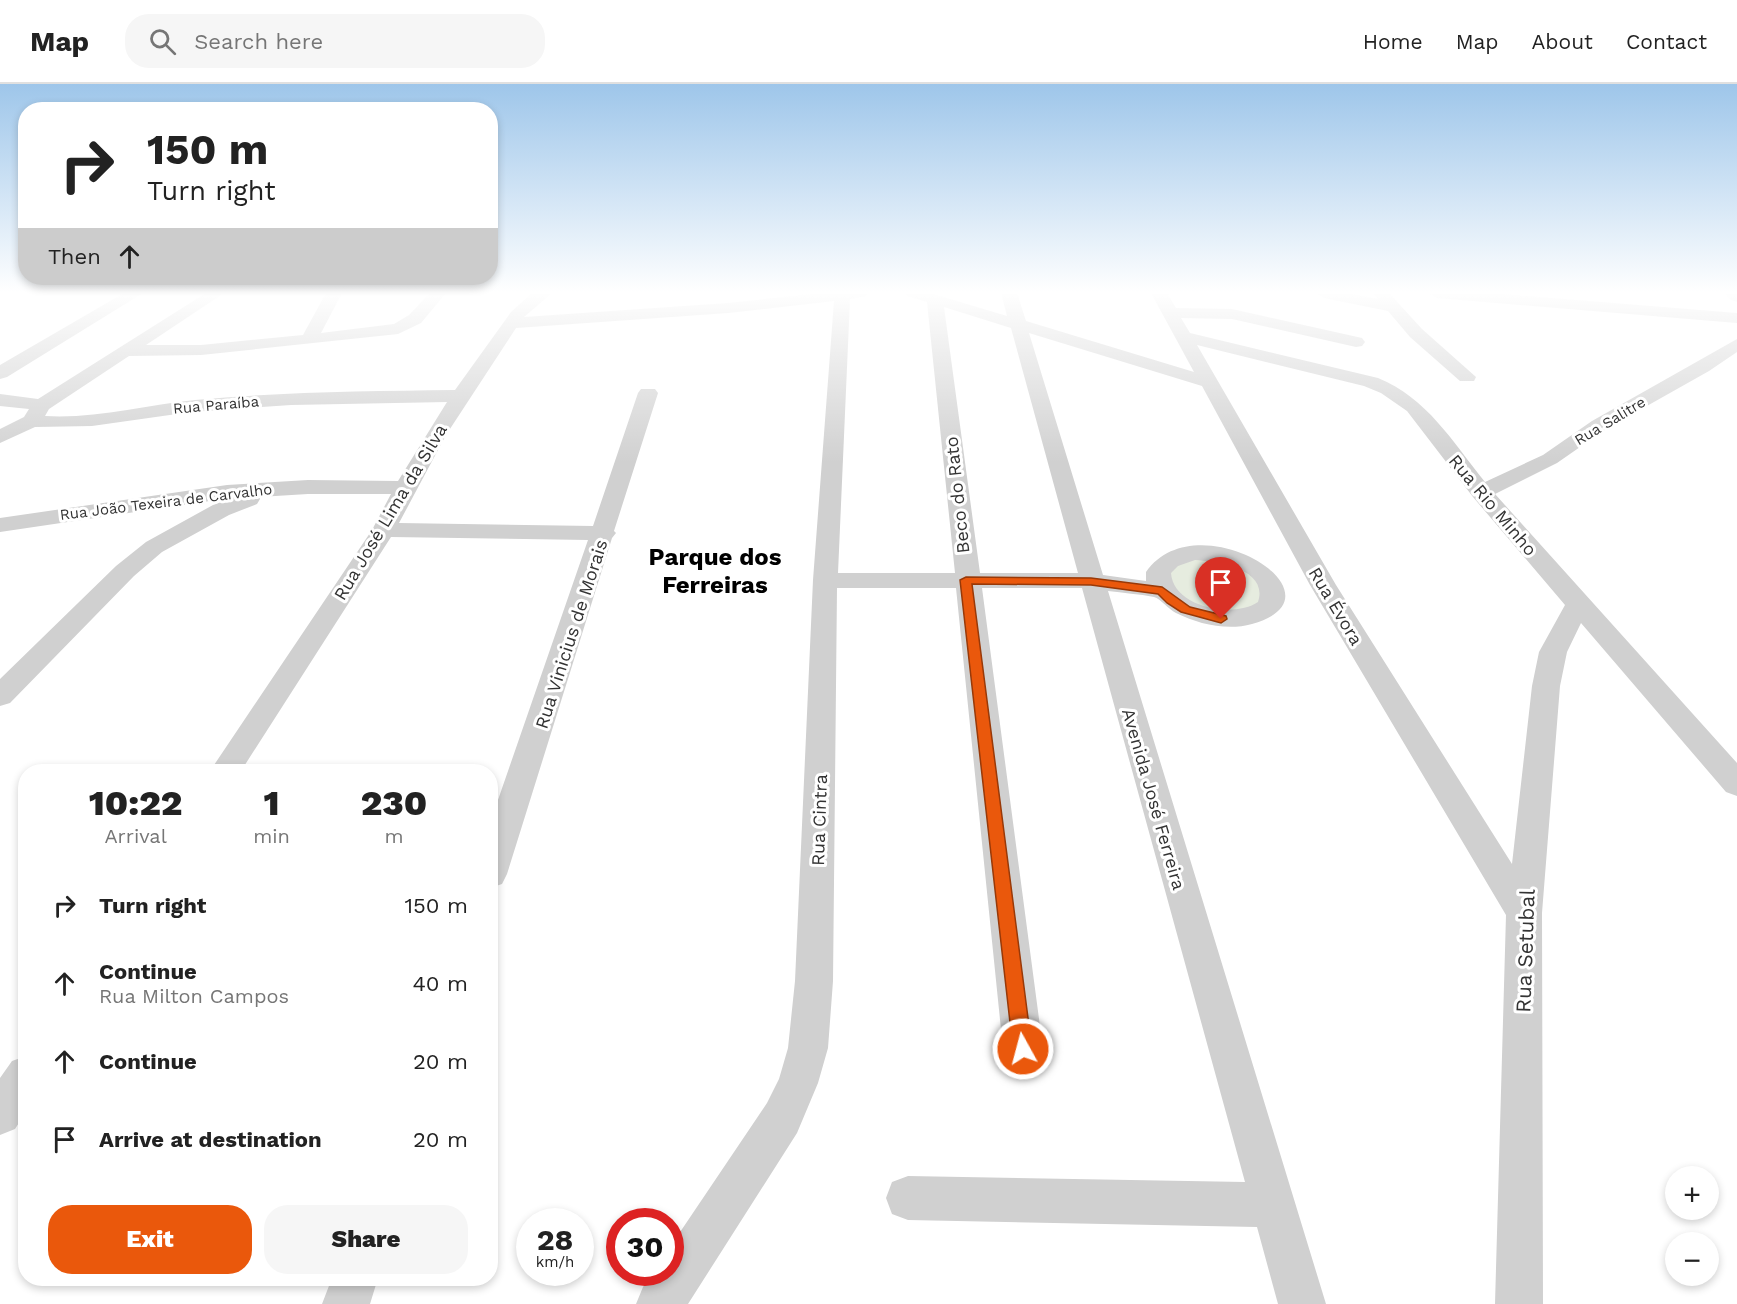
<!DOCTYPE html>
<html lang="en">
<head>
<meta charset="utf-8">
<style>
	body { margin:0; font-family:"Work Sans",sans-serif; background:#f6f6f6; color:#222; height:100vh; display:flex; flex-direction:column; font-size:22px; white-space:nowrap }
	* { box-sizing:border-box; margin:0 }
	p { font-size:20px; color:#767676 }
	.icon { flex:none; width:33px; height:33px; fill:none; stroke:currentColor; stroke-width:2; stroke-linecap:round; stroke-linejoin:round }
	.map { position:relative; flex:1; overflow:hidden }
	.details { position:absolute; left:18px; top:680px; width:480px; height:522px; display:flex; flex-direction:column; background:#fff; border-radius:24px; box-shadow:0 3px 9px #0003 }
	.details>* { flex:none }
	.banner { position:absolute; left:18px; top:18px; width:480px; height:183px; border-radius:24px; box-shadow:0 3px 9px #0003; background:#fff; color:#222; overflow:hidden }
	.fabs { position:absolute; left:1665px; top:1082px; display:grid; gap:12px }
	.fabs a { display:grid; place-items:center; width:54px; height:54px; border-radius:50%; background:#fff; box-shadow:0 3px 9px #0003; font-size:30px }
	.speed { position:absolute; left:516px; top:1124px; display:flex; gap:12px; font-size:30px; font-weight:700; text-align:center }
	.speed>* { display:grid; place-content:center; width:78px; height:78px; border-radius:50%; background:#fff; box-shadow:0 3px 9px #0003; line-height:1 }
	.speed small { font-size:15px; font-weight:400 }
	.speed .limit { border:9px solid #d22; background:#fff; color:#111 }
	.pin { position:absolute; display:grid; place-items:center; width:51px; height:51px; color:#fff; margin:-62px -26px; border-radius:50% 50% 50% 0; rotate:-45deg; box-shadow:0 0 6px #0007 }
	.pin .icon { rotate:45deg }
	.me { position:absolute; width:66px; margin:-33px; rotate:353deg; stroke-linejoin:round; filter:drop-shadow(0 0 4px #0008) }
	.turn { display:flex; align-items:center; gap:21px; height:126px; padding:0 30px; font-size:27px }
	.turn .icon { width:78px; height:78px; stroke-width:2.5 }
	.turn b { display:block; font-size:42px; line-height:51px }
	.then { display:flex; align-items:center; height:57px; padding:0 30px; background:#0003; gap:12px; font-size:22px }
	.eta { display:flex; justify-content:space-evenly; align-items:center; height:102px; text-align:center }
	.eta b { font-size:36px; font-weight:800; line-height:42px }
	.cta { display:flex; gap:12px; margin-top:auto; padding:12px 30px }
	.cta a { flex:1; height:69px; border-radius:24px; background:#ea580c; color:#fff; font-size:24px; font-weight:800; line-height:69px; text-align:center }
	.cta a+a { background:#f6f6f6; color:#222 }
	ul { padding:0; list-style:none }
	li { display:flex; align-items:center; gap:18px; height:78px; padding:0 30px }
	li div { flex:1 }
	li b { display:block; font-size:22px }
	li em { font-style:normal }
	header { display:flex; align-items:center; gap:36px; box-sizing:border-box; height:84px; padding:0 30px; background:#fff; border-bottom:2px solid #e0e0e0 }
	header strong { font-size:28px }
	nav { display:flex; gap:33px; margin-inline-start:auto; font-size:21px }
	.search { width:420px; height:54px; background:#f6f6f6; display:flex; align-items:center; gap:15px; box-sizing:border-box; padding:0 21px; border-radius:24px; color:#767676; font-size:22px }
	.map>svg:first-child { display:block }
</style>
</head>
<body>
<header>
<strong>Map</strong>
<div class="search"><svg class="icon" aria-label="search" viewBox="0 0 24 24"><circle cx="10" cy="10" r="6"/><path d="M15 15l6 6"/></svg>Search here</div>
<nav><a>Home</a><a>Map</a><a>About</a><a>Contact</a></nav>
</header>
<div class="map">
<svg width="1737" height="1220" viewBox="0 0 1737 1220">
	<rect width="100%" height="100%" fill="#fff"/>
	<path fill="#e6ecdf" d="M1215,474l43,18 4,29 -43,9 -42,-17 -8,-26 17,-11z"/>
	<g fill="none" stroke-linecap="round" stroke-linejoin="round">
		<path fill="#d0d0d0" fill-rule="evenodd" d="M124,209h19l-136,84 -7,2v-14z
			M206,209h18l-78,52h55l102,-10 23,-42h16l-21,40 73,-9 15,-9 21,-22h16l-25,30 -23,11 -197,21 -72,1 -80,53 -4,7c50,3 100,-11 150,-16 86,-8 173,-9 260,-10l56,-78 21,-19h20l-28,24 204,-14 93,-10h47l-2,3 -16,3 -12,274h117l-28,-271 -19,-6 -2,-3h24l77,23 -6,-23h16l9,28 168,51 -43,-79h16l9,15 56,1 130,29 3,4 -3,4 -6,1 -124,-28 -51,-1 9,15 188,45c49,20 74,63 107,104l58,-27 49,-34 145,-82v13l-28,19 -103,58 -49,34 -62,31 242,269v33l-11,-4 -145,-169 -14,29 -7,34 -18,227 1,391h-48l11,-389 -196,-330 -108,-199 -173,-53 74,242 43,6v-9c51,-73 207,24 106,52 -25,7 -54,0 -76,-11 -8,-4 -15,-14 -22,-16 -15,-3 -31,-4 -46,-6l218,713h-48l-21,-77 -349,-7 -16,-6 -6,-16 6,-16 16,-6 337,6 -163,-594h-100l61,461 -6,13 -14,6 -14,-6 -6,-13 -47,-461h-119l-4,393 -5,67 -10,35 -21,50 -109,171h-52l7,-17 10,-15h17v-25l97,-144 12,-24 9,-31 7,-67 18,-401 21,-279 -106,12 -212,15 -70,107 -47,88 194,3 45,-133 3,-4h14l3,4 -44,138 2,2 -4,5 -105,336 -5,10 -12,4v-65l98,-283 -197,-3 -150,234h-31l162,-241 19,-36h-83l-49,3 1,2 -3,5 -28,11 -67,37 -28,24 -124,127 -10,3v-27l116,-113 30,-24 67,-37 17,-7 -230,34v-14l227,-33 81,-5 90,1 49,-79 -156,3 -100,7 -99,14 -57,1 -35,16v-14l24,-12 5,-8 -29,-3v-12l38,5zM944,223l67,21 67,245h-98zM1197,261l167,41 17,7 26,18 66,86 92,108 -26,47 -7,34 -20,178 -176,-279zM1195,476c22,1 74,9 63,42 -25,17 -85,5 -87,-29l7,-7z
			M1316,209h30l32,6 -5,-6h16l33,36 54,48 -2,4h-14l-50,-44 -22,-26 -64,-13z
			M1429,209h61l247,20v10l-300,-25z
			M1724,209h13v9l-6,-2z
			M26,972v56l-11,17 -15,6v-57l12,-17z
			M332,1194h46l-8,26h-48z"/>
	</g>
	<linearGradient id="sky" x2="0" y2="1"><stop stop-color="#9ec6ea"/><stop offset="0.55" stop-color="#fff"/><stop offset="1" stop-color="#fff" stop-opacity="0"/></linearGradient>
	<rect width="1737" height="379" fill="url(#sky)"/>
	<path fill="#ea580c" stroke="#983908" stroke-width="1.5" d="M966,493l125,1 71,9 28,20 36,9 1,3 -6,4 -40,-11 -14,-9 -9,-9 -67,-9 -119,-1 60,465 -3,7 -6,2 -7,-2 -3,-7 -53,-469z"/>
	<g text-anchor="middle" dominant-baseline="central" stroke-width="6" stroke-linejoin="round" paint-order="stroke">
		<g font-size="15" fill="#333" stroke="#fff">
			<text transform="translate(216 321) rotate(-5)">Rua Paraíba</text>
			<text transform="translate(1610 337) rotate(-31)">Rua Salitre</text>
			<text transform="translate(166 418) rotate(-7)">Rua João Texeira de Carvalho</text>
		</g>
		<g font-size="18" fill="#333" stroke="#fff">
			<text transform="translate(957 411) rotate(-96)">Beco do Rato</text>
			<text transform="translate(1493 421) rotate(50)">Rua Rio Minho</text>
			<text transform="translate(390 428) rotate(-59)">Rua José Lima da Silva</text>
			<text transform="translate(1336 522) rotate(59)">Rua Évora</text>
			<text transform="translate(571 550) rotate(-72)">Rua Vinicius de Morais</text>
			<text transform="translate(1154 715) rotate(74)">Avenida José Ferreira</text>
			<text transform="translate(819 736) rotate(-88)">Rua Cintra</text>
		</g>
		<g font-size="21" fill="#333" stroke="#fff">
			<text transform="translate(1525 867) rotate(-88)">Rua Setubal</text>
		</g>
		<g font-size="24" font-weight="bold" fill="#000" stroke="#fff">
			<text x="715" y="473">Parque dos<tspan x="715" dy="28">Ferreiras</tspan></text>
		</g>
	</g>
</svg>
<div class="fabs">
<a>+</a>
<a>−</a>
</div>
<div class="speed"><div>28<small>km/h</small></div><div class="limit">30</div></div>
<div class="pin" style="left:1221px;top:535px;background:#d93025"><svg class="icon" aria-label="arrive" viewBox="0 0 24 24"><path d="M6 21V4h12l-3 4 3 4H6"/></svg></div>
<svg class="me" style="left:1023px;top:965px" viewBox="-20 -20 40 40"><circle r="17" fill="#ea580c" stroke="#fff" stroke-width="3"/><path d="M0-11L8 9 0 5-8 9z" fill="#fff"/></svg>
<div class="banner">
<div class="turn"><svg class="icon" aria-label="right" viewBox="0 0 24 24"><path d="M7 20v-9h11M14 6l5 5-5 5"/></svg><div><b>150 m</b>Turn right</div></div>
<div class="then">Then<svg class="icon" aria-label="ahead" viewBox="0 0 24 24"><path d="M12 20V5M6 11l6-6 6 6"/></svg></div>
</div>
<section class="details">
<div class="eta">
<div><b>10:22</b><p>Arrival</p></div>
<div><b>1</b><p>min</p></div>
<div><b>230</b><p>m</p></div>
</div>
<ul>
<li><svg class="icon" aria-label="right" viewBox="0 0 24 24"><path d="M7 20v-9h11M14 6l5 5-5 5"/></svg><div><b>Turn right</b></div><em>150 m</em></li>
<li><svg class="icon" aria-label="ahead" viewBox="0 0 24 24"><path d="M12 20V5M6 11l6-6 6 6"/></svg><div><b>Continue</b><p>Rua Milton Campos</p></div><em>40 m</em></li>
<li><svg class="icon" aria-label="ahead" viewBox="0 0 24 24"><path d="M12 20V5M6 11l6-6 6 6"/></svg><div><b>Continue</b></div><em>20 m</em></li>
<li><svg class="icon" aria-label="arrive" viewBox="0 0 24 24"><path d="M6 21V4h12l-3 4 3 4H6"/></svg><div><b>Arrive at destination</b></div><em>20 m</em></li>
</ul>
<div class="cta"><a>Exit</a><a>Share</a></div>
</section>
</div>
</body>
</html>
